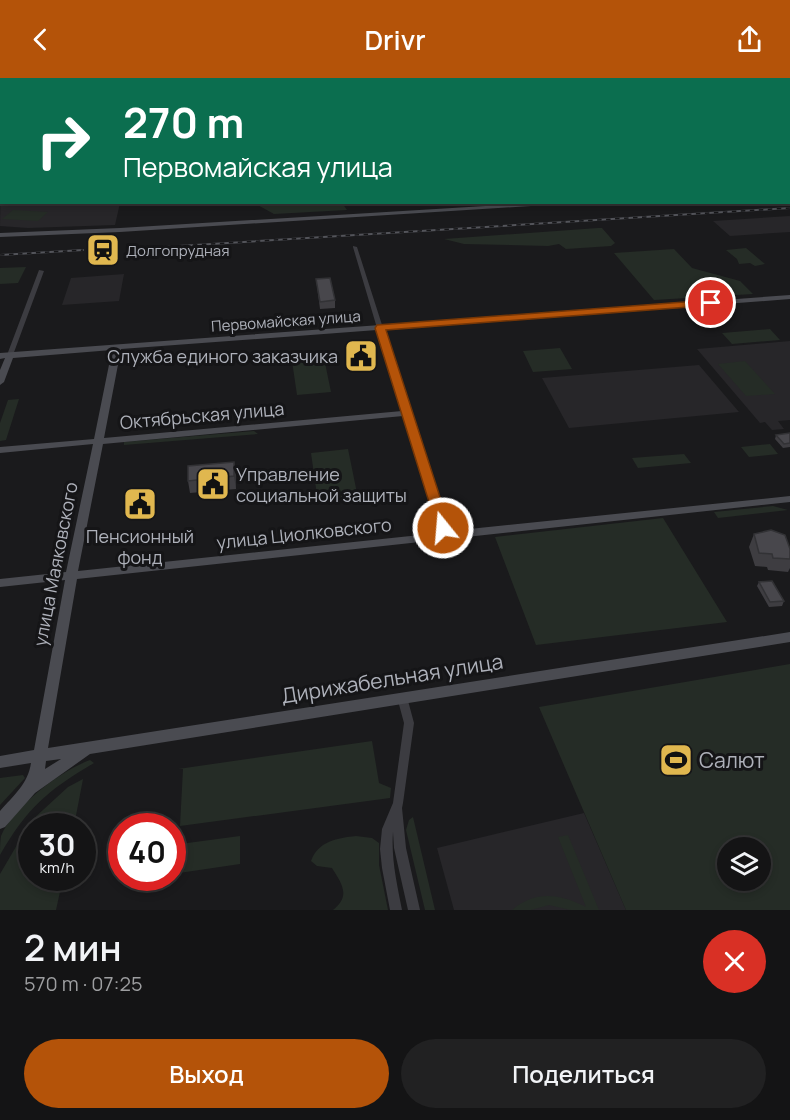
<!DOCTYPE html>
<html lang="ru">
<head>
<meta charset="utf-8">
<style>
	body { margin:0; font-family:Manrope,sans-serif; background:#212122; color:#f1f3f6; height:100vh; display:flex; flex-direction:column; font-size:22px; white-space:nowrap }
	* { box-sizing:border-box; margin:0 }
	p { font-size:20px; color:#9d9ea0 }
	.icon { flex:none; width:33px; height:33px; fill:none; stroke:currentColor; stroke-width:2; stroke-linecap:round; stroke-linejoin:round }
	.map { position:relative; height:832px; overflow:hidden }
	.side { display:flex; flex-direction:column; background:#141415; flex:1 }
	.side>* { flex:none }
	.hud { position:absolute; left:0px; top:0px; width:790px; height:126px; box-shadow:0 3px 9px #0003,0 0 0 2px #333334; background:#0b6e4f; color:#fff; overflow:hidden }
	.fabs { position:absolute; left:717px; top:759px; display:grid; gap:12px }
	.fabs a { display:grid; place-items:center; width:54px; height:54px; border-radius:50%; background:#141415; box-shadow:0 3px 9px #0003,0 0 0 2px #333334; font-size:30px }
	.speed { position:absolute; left:18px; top:735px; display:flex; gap:12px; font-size:30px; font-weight:700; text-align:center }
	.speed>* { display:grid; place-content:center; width:78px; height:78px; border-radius:50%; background:#141415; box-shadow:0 3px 9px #0003,0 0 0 2px #333334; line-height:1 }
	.speed small { font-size:15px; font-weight:400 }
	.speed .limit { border:9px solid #d22; background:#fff; color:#111 }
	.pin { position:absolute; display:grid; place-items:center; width:51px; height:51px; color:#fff; margin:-26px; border:3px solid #fff; border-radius:50%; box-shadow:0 2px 6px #0007 }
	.me { position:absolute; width:66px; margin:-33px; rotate:343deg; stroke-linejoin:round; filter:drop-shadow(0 0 4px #0008) }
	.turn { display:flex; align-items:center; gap:21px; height:126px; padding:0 24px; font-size:27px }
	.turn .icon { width:78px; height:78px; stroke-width:2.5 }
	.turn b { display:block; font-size:42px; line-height:51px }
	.round { display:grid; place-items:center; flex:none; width:63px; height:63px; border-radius:32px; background:#212122 }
	.summary { display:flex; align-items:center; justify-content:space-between; height:102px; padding:0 24px }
	h1 { font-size:36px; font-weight:600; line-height:45px }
	.button { display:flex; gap:12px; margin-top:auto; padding:12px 24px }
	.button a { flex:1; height:69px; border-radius:36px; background:#b45309; color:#fff; font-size:24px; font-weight:600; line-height:69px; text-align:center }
	.button a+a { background:#212122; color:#f1f3f6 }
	header { display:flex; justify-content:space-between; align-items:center; height:78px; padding:0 24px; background:#b45309; color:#fff; font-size:27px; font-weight:600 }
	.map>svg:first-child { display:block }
</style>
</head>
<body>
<header><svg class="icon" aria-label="back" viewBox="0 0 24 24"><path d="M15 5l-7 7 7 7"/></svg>Drivr<svg class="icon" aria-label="share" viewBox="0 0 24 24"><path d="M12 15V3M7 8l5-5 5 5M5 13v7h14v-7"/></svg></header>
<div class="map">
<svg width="790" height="832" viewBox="0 0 790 832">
	<rect width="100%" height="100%" fill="#1a1a1c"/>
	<path fill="#272629" d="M1,89l1,35 118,1 -5,22 -87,3 -28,-2z
		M790,138v16l-60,4 -17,-15z
		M124,196l-5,27 -57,4 9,-27z
		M790,263v79l-12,1 6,8 -12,1 -7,-8 -5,1 -63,-74z
		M699,287l40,47 -170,16 -27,-50z
		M584,735l42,97h-172l-17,-62z"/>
	<path fill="#252c26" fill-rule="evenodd" d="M254,125h88l5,7 -73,4z
		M13,132l35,2 -10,9 -36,-2z
		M598,150h4l13,15 -4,3 -45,3 -7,-5 -11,2 -84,-2 -20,-5z
		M746,170l19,16 -10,2 -5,-3 -11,1 -2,-5 -11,-9z
		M674,171l18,19 48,13 13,13 -99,6 -40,-47z
		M26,189l-8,16 -18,1v-16z
		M770,251l10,11 -48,4 -10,-11z
		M560,270l12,21 -39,3 -10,-21z
		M324,280l7,34 -34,3 -5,-34z
		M745,283l30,33 -29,2 -28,-32z
		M19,321l-13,41 -6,1v-18l8,-23z
		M254,353l4,3 -134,11v-3z
		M770,366l8,10 -29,3 -8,-10z
		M348,371l10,49 -40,4 -7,-49z
		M684,376l7,9 -53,5 -6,-10z
		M773,428l15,4 -70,8 -4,-6z
		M663,440l64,104 -191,23 -41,-108z
		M790,586v246h-164l-87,-203zM728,770h32v32h-32z
		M372,663l7,42 12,5 -1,10 -210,28 3,-57h-5z
		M90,682l4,3c-46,27 -67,45 -94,92 0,-6 0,-13 1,-19 12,-29 59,-65 89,-76z
		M23,697l2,3 -25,27v-27z
		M83,701l-9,47h-42v52h31l-7,32h-56v-36l31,-53 37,-34z
		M413,739l22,93h-10l-19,-80 3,-10z
		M568,757l31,75h-28l-22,-5 -18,5h-19c24,-20 48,-16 74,-3l-28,-70z
		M240,758v28l-61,9 1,-29z
		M356,758l16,2 7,5v22l9,45h-55c18,-14 9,-26 -1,-42l-15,-2 -6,-5c7,-20 27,-23 45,-25z"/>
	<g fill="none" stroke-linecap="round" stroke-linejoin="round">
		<path fill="#3c3c41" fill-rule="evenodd" d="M485,0h7l-5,2h-8z
			M626,0l10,2h-6z
			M699,0h4l-1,2h-3z
			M742,0h4l1,2h-3z
			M0,80h2v2h-2z
			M353,168l4,1 26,81 -1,1h-4l-1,-1 -24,-81z
			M39,192l5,1 -31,84 -1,1h-4l-1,-1z
			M402,615l3,1 2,3 7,26 -11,80 -1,5 4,40 14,62h-12l-14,-62 -1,-16c-2,27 4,52 9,78h-12l-8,-42 -2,-19 2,-20 11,-26 11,-80 -7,-26 2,-3z"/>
		<path fill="#4a4b51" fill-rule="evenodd" d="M23,0h4l1,2h-4z
			M51,0h6l-9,2z
			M0,31h2v4h-2z
			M789,58h1v4h-1z
			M0,60h2v6l-2,1z
			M789,111h1v4h-1z
			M550,124h43l-473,30 -120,5v-4l120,-5z
			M790,217v4l-405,31 65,201 340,-35v6l-713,77 -29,169 742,-116v10l-700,112 -55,39 -30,34 -5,2v-18c13,-15 28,-27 31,-48l-31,5v-12l34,-6 31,-170 -65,7v-8l66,-7 27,-128 -93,9v-6l94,-8 18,-89 -99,8 -9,24 -4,3v-15l5,-12 -5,1v-6zM377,252l25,81 -298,27 17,-89zM403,338l36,117 -361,38 25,-127zM61,681l-16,10 1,-8z"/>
		<g stroke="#53545a" stroke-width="2">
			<path id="rail" d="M130,171l660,-41
				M0,177l83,-5"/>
		</g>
		<use href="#rail" stroke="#151517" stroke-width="1.5" stroke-dasharray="4.5" stroke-linecap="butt"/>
	</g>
	<path fill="#3e3d41" d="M316,201l19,21v8l-15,1z
		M790,355v14l-7,1 -8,-9 1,-4z
		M234,384l2,13v14l-46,4 -2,-12z
		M754,456l36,15v19l-2,4 -20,-2 -1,-3 -12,-1 -6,-19z
		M759,504l25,19 -2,5 -13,1 -12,-21z"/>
	<path fill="#323235" d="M234,384l2,13v14l-2,-13z"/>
	<path fill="#48474c" stroke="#323235" stroke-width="1.5" d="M330,200l5,22 -15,2 -4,-23z
		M790,355v10l-6,1 -8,-9z
		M234,384v14l-46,5v-15z
		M771,452l14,5 5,14v10l-17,-1 -1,-4 -13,-1 -5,-19z
		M772,503l12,20 -14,1 -11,-20z"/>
	<path fill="#b45309" stroke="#753606" stroke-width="1.5" d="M711,222l4,1v4l-329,25 64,198 -7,4 -5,-1 -63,-203 2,-3z"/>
	<defs>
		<g id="station-square" transform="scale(1.725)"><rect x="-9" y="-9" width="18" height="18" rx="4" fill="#e0b74f" stroke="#151517"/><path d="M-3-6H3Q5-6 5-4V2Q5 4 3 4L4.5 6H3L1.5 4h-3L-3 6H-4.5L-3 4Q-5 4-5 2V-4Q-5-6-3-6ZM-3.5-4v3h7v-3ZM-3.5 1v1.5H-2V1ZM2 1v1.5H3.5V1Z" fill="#111"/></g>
		<g id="civic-square" transform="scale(1.725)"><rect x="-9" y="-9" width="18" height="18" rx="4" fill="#e0b74f" stroke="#151517"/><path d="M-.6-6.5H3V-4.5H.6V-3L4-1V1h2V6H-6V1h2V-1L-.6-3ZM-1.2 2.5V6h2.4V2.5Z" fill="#111"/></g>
		<g id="stadium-square" transform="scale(1.725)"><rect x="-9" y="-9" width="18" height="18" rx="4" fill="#e0b74f" stroke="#151517"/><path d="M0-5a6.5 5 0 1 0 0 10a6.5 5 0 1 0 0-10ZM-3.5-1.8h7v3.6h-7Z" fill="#111"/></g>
	</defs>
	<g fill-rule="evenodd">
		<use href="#station-square" x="103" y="172"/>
		<use href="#civic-square" x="361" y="278"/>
		<use href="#civic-square" x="213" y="406"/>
		<use href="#civic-square" x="140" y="426"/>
		<use href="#stadium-square" x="676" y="682"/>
	</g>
	<g text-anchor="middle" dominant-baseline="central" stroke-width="6" stroke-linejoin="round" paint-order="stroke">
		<g font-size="15" fill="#aeb1ba" stroke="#151517" text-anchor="start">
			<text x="126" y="172">Долгопрудная</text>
		</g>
		<g font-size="15" fill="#aeb1ba" stroke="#151517">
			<text transform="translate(286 243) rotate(-4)">Первомайская улица</text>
		</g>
		<g font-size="18" fill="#aeb1ba" stroke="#151517" text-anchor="end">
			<text x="338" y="278">Служба единого заказчика</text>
			<text x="236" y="396" text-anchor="start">Управление<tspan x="236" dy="21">социальной защиты</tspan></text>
			<text x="140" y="458" text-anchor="middle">Пенсионный<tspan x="140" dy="21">фонд</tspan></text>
		</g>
		<g font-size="18" fill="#aeb1ba" stroke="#151517">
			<text transform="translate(202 337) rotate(-5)">Октябрьская улица</text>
			<text transform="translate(304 455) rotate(-6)">улица Циолковского</text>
			<text transform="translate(55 486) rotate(-79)">улица Маяковского</text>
		</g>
		<g font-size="21" fill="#aeb1ba" stroke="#151517">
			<text transform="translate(392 600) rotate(-9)">Дирижабельная улица</text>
		</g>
		<g font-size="21" fill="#aeb1ba" stroke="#151517" text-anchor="start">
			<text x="699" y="682">Салют</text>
		</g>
	</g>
</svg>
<div class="fabs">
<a><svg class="icon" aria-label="layers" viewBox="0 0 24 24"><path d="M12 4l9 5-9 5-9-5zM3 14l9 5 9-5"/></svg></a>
</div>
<div class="speed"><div>30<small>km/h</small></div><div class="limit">40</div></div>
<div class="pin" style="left:711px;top:225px;background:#d93025"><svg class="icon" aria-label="arrive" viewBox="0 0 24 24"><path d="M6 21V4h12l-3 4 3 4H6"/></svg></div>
<svg class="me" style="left:443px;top:450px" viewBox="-20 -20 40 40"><circle r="17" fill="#b45309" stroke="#fff" stroke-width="3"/><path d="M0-11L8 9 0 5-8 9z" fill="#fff"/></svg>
<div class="hud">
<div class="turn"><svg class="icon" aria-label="right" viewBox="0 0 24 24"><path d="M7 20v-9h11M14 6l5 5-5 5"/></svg><div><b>270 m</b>Первомайская улица</div></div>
</div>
</div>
<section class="side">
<div class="summary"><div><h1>2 мин</h1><p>570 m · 07:25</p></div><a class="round" style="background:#d93025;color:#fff"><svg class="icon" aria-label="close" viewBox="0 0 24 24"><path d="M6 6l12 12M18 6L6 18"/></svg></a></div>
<div class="button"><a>Выход</a><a>Поделиться</a></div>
</section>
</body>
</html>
